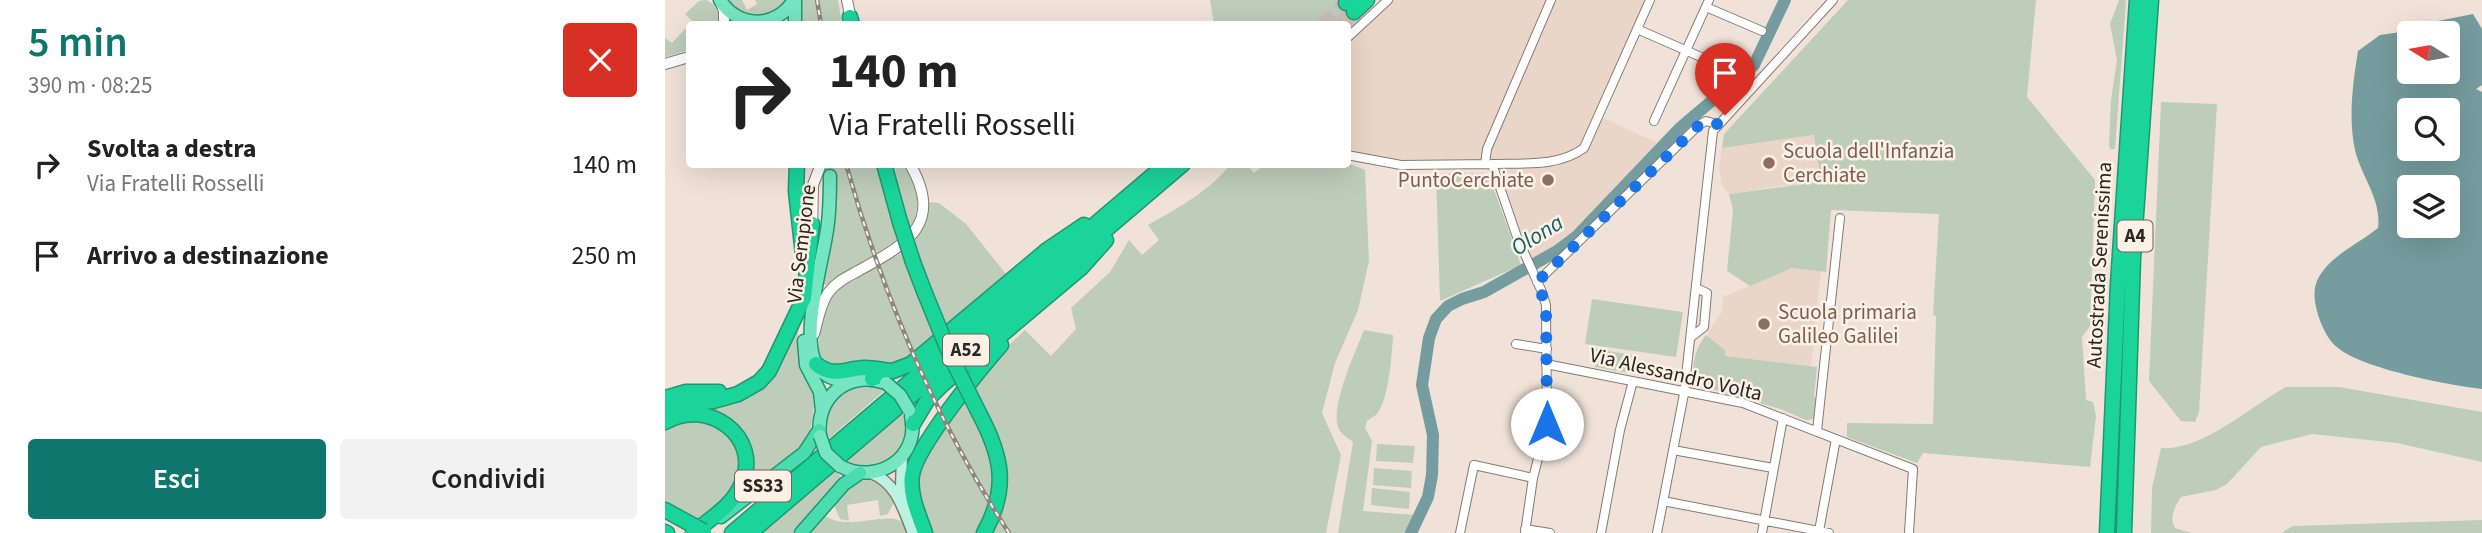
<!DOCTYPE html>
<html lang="it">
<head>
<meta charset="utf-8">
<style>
	body { margin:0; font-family:"Source Sans 3",sans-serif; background:#f2f2f2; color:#222; height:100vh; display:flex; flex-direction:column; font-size:26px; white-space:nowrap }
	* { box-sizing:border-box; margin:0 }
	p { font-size:23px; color:#767676 }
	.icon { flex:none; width:38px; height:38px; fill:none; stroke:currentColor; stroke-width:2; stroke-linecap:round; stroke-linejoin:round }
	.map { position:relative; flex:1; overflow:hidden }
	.sheet { display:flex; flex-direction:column; background:#fff; width:665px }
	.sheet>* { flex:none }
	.banner { position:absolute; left:21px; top:21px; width:665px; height:147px; border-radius:7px; box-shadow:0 7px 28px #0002; background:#fff; color:#222; overflow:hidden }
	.needle { width:46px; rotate:281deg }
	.controls { position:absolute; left:1732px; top:21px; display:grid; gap:14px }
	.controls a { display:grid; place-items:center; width:63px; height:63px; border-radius:7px; background:#fff; box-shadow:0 7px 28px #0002; font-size:35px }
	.pin { position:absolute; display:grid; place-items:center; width:60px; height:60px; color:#fff; margin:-72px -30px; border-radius:50% 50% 50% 0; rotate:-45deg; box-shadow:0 0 7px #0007 }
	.pin .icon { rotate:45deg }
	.me { position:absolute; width:77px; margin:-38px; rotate:0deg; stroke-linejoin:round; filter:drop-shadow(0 0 5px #0008) }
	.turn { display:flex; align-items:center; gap:24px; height:147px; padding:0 28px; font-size:32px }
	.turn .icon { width:91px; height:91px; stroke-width:2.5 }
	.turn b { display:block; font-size:49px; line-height:60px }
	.round { display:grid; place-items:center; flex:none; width:74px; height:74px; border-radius:7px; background:#f2f2f2 }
	.summary { display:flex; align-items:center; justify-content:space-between; height:119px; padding:0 28px }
	h1 { font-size:42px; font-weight:600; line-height:52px; color:#0f766e }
	.primary-button { display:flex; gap:14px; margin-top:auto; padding:14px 28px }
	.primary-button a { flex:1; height:80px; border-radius:7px; background:#0f766e; color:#fff; font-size:28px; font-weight:600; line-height:80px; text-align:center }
	.primary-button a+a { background:#f2f2f2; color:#222 }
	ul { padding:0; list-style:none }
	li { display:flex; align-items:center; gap:21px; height:91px; padding:0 28px }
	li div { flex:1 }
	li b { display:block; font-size:26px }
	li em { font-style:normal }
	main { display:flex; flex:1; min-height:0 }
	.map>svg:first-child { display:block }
</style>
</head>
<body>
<main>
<section class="sheet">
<div class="summary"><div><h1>5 min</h1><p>390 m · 08:25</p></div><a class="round" style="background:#d93025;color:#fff"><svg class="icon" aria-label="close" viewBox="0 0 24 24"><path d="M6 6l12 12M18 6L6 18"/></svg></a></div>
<ul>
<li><svg class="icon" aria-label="right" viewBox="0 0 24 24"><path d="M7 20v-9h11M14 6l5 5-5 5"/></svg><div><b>Svolta a destra</b><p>Via Fratelli Rosselli</p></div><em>140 m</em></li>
<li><svg class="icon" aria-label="arrive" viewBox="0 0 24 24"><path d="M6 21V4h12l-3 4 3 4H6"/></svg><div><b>Arrivo a destinazione</b></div><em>250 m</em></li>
</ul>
<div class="primary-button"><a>Esci</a><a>Condividi</a></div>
</section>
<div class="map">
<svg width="1817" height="533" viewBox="0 0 1817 533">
	<rect width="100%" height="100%" fill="#f0e2d8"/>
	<path fill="#ead6c8" d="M728,0h260l-52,117 57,26 -89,93 -40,24 -35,-100h-107l-39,-8 -1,-111z
		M1149,135l7,47 -33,5 -1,-2 -58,9 -7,-8 -3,-18 3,-20z
		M1127,268l29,3 -10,95 -87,-10 1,-6 -19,-15 16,-23 1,-15z"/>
	<path fill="#bdcdb9" d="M41,0c11,5 15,13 14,24h-31v26l-24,7v-19l7,5 20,-22 -7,-7 14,-13z
		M62,0h15l5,10 10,-6 -2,-4h31c-17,20 -42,21 -59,0z
		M137,0h36l4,24h-43v-18z
		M545,0h132l19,19 -13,12 -1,-7h-133z
		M1183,0h188l-9,97 68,83 -5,146 -8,11 4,63 7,2 3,14 -6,51 -167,-14 -6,10 -70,-26v-14l86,1 3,-108 -3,-1 6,-101 -108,-4 -5,62 -34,-4 -42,18 -23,-15 6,-61 -4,-16 92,-12 -7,-47 -92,13 2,-14z
		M1454,0h7l-11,149h-5l-1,-4 2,-45 6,-40 -7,-36z
		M1496,102l56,2 -18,308 -4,10 -14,-1 -32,-40z
		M683,163l17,7 4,91 -11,49 -23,53 -13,50 19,42 -15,78h-335l14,-70 -3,-15 -17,-38 10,81 -16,42h-50l-13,-49 11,-32 63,-89 35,-33 26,26 25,-27 -5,-21 39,-36 19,-32 13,15 17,-15 -11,-15c30,-17 60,-33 82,-60h17l7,8 10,-8 83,-1z
		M170,165h42l24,78 -75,42 -3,-1 12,-67z
		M223,165h17c14,26 17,40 4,67z
		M817,173l6,3 4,8 29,81 -81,36 -4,-127z
		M263,202l11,1 27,21 40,50 -80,71 -19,13 -17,7 -55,3 -13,-8c-5,-10 -3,-21 -1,-32 2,-12 6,-25 14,-35 32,-36 89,-26 93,-91z
		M927,299l91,13 -7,45 -91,-13z
		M134,324l-2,20 3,23 15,32 -5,36 -10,15 -57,43 2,-7 -10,-57 -70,-14 41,-10 69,-35z
		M699,330l29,5c-1,19 -4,64 -16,79 -1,1 -9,6 -10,7l-2,7 7,13 -9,70 52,4 -7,18h-70l15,-91c-4,-3 -10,-7 -13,-11 -13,-19 16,-80 24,-101z
		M1041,335l19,15v6l92,11 -3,30 4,1 -4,21 -8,1 -23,-10 -88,-26c-5,-17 0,-35 11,-49z
		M931,349l43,7 -4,18 -40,-7z
		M190,386h16l14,4 -58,50c-5,-28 4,-41 28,-54z
		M1621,387h53l143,25v50l-85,-19 -85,-9 -51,13 -34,37 -11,6 -35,7c-6,9 -12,21 -6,31l16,5h-40l1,-45 9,-40c42,3 88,-41 125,-61z
		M237,412c15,34 -24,70 -56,49z
		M39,420l24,13 10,19 2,21 -8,19 -30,31 -37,-22v-73l10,-6z
		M712,444l38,2 -2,17 -37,-2z
		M709,468l38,3 -1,17 -38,-3z
		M169,470l6,6 -1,7 -46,50h-33z
		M205,479l14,5 11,16 -7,14 -8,2 -2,-16 -31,5 2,16 -9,-2 -7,-16 22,-21z
		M707,488l38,4 -1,17 -38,-4z
		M159,515c23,18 65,-6 79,8 2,1 4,8 5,10h-101z
		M1817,520v13h-201l12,-7z"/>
	<path fill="#759c9e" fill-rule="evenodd" d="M1808,14l9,15v56l-6,4 6,3v297c-34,-4 -118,-20 -144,-41 -10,-7 -18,-25 -21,-37 -4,-14 -4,-28 6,-40 13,-18 38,-29 55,-43 4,-28 -17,-52 -23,-78 -7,-33 -2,-67 3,-99l22,-16 21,-3 16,-10h16zM1745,33h38v39h-38zM1745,110h38v39h-38zM1745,187h38v39h-38z"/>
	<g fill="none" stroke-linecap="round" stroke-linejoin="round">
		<path stroke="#759c9e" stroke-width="12" d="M746,533l17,-36 4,-22 1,-40 -11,-50 7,-47 7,-19 12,-13 14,-7 22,-7 73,-41 20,-15 104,-109 73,-62 31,-65"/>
		<path stroke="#c9bcb4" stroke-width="12" stroke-dasharray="12 6" stroke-linecap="butt" d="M163,164l2,12"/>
		<path stroke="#c9bcb4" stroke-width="14" stroke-dasharray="14 7" stroke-linecap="butt" d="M658,24l23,-21
			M675,24l14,-12"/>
		<g stroke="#867a71" stroke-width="10">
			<path id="minor" d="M1041,7l56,24
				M972,29l96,42 4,4
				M682,38l41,-38
				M989,121l55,-121
				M682,155l54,10 91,-1 25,73 25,55 4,13 1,119 -14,54 -8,55
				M820,164l2,-15 64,-149
				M827,164c30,-1 67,3 92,-16l66,-148
				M872,282l162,-157 7,-4 11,3
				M1026,337l13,-10 3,-34 -11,-5
				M851,344l31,5
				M881,364l197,39 170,66 -4,64
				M1152,431l23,-213
				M1008,450l100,18
				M998,501l166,32
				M860,529l25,4
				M1154,531l17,-92
				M795,533l14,-68 59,13
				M936,533l19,-103 13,-49
				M992,533l27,-139 29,-263 120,-131
				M1097,533l21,-115"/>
		</g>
		<g stroke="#867a71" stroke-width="12">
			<path id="tertiary" d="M182,0l4,20
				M56,3l3,8v13
				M0,64l24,-7
				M147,230l1,-45 8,-21
				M149,334c4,-14 6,-29 14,-41 8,-11 19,-16 30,-22 48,-27 87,-46 52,-107"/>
		</g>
		<g stroke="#867a71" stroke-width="13">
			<path id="secondary" d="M237,456l-1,31 12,30
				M206,473c26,10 32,36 42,60"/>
		</g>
		<g stroke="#219770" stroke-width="15">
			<path id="primary" d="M55,0c18,29 56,29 74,0
				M130,1v23
				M165,176c0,20 0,40 -4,60 -5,31 -25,100 -10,128 7,13 19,15 31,19
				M139,341l2,24 14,27 2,18
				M155,436c-5,-37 26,-65 62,-54
				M175,466c36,20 81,-8 71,-50"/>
		</g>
		<g stroke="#219770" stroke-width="15">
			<path id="trunk" d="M56,517l83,-64 15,-23
				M136,533l43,-49 16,-11"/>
		</g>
		<g stroke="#219770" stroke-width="17">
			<path id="motorway" d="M681,3l4,-3
				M689,12l13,-12
				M185,17l2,7
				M132,164l-1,27 7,64
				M219,164l16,58
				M248,262l11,29
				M151,364c17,14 29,5 48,4 9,0 19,2 28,3
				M207,379l39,-15 136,-114 37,-25
				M0,398l21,-6h33
				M0,411l18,-7 30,-3 25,-7 21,-12 10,-11 35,-73 8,-74
				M314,413c23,43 30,75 5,120
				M0,422c42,-25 97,14 77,61 -9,23 -31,35 -49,50
				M248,424l15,-25 14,-14 139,-117 25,-28
				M0,510l31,17
				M0,532l2,1
				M67,533l434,-369
				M85,533l433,-369
				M260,533c-6,-18 -16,-38 -13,-58 4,-28 68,-106 89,-130
				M1442,533l11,-249 19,-284
				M1459,533l9,-275 18,-258"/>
		</g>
		<use href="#minor" stroke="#fff" stroke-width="8"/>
		<use href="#tertiary" stroke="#fff" stroke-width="10"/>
		<use href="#secondary" stroke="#bbf2e1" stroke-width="10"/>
		<use href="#primary" stroke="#76e5c2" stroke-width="12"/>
		<use href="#trunk" stroke="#48dcae" stroke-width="12"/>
		<use href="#motorway" stroke="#1bd49a" stroke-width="14"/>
		<g stroke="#8e857e" stroke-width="4.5">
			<path id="rail" d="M152,0l4,24
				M181,164c37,132 89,255 163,369"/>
		</g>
		<use href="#rail" stroke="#fdf0e5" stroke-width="2" stroke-dasharray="5" stroke-linecap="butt"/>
		<g stroke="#219770" stroke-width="15" stroke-linecap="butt">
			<path id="primary-bridge" d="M221,383l14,12 9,15
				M155,436l6,17 14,13"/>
		</g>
		<g stroke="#219770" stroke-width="17" stroke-linecap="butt">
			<path id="motorway-bridge" d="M235,222l13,40
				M259,291l27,66 28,56
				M31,527l8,4"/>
		</g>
		<use href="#primary-bridge" stroke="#76e5c2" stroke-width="12"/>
		<use href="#motorway-bridge" stroke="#1bd49a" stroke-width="14"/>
	</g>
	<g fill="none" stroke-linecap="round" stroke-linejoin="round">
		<path stroke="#1a73e8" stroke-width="12" stroke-dasharray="0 21.6" d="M882,424l-1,-119 -9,-23 162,-157 7,-4 11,3 8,-9"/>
	</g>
	<g fill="#8d6e63" stroke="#fdf0e5" stroke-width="2.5">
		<circle cx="1104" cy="163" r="7"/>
		<circle cx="883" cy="180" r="7"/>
		<circle cx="1099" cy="324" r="7"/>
	</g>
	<g text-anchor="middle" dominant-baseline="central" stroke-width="5" stroke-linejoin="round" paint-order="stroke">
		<g fill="#fdf0e5" stroke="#6a635c" stroke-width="2">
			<rect x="1452.5" y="220.5" width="35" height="31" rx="5"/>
			<rect x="278" y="334.5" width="46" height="31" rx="5"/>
			<rect x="70" y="470.5" width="56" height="31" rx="5"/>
		</g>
		<g font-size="19" font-weight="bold" fill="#2b2622">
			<text x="1470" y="236">A4</text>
			<text x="301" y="350">A52</text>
			<text x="98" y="486">SS33</text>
		</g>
		<g font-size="21" fill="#785e54" stroke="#fdf0e5" text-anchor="start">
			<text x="1118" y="151">Scuola dell'Infanzia<tspan x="1118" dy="24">Cerchiate</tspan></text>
			<text x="869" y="180" text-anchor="end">PuntoCerchiate</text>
			<text x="1113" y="312">Scuola primaria<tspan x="1113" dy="24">Galileo Galilei</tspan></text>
		</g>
		<g font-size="21" fill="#2b2622" stroke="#fdf0e5">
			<text transform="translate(136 244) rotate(-83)">Via Sempione</text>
			<text transform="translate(1434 265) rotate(-87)">Autostrada Serenissima</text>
			<text transform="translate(1011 374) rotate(13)">Via Alessandro Volta</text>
		</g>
		<g font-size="23" font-style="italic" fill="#116267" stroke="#fdf0e5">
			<text transform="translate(872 235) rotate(-32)">Olona</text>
		</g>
	</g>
</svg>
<div class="controls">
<a><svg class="needle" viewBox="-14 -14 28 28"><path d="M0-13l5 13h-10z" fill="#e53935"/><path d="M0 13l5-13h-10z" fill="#767676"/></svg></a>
<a><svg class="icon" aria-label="search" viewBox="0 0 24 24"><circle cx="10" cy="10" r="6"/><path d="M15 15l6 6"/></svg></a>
<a><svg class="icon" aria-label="layers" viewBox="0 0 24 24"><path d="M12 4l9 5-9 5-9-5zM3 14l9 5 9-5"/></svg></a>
</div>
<div class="pin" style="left:1060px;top:115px;background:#d93025"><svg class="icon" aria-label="arrive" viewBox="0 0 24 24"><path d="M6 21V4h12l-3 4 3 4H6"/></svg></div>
<svg class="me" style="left:882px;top:424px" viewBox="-20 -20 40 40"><circle r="19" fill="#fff"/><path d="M0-13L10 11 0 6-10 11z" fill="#1a73e8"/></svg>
<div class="banner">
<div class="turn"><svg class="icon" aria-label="right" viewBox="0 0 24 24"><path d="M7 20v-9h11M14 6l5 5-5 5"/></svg><div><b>140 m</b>Via Fratelli Rosselli</div></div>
</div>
</div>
</main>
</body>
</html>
